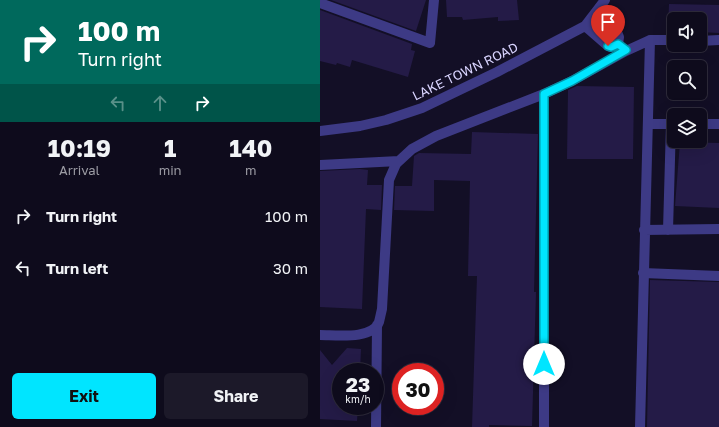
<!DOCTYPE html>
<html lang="en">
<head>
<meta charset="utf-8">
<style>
	body { margin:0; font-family:"Golos Text",sans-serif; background:#1c1929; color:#f1f3f6; height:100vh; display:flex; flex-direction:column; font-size:15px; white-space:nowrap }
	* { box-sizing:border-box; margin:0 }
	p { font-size:13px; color:#9b9ba3 }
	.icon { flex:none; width:22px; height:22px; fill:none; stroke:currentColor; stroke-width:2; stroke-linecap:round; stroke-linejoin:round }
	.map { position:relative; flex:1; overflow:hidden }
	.side { display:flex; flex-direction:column; background:#0e0b1c; width:320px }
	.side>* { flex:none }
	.top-card { background:#00695c; color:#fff; overflow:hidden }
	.fabs { position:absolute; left:347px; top:12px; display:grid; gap:8px }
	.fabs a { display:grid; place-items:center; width:40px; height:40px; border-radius:6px; background:#0e0b1c; box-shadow:0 4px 16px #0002,0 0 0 1px #2e2b3b; font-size:20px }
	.speed { position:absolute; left:12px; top:363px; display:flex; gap:8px; font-size:20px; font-weight:700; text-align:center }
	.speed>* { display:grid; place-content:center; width:52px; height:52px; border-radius:50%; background:#0e0b1c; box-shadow:0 4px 16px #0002,0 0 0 1px #2e2b3b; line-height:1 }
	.speed small { font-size:10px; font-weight:400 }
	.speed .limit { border:6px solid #d22; background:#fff; color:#111 }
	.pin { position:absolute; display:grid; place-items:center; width:34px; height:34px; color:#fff; margin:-41px -17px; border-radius:50% 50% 50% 0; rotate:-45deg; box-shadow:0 0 4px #0007 }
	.pin .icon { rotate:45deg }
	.me { position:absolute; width:44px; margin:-22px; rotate:0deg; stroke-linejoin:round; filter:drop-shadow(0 0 3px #0008) }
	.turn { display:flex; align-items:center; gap:14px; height:84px; padding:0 12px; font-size:18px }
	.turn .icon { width:52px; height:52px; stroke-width:2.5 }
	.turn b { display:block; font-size:28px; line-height:34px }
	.lanes { display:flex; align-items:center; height:38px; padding:0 12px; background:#0003; justify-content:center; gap:20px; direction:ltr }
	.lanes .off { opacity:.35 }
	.eta { display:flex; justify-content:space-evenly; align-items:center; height:68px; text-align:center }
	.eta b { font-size:24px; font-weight:700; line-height:28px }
	.cta { display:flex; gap:8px; margin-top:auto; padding:8px 12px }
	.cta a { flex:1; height:46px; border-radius:6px; background:#00e5ff; color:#111; font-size:16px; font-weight:700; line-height:46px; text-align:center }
	.cta a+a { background:#1c1929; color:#f1f3f6 }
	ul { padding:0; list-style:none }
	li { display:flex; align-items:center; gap:12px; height:52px; padding:0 12px }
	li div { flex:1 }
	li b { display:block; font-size:15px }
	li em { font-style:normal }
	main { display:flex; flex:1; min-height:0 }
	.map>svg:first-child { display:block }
</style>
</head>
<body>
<main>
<section class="side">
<div class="top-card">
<div class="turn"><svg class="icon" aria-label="right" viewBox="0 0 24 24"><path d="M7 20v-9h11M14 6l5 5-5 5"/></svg><div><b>100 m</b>Turn right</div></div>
<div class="lanes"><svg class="icon off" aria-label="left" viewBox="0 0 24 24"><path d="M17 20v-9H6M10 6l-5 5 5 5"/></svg><svg class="icon off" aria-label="ahead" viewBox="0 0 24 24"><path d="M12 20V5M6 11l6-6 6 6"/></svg><svg class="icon" aria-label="right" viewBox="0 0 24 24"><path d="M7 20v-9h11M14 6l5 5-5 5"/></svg></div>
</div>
<div class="eta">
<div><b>10:19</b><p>Arrival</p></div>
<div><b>1</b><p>min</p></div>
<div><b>140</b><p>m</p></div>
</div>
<ul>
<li><svg class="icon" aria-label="right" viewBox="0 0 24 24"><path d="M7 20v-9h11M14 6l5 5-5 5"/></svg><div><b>Turn right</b></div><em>100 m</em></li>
<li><svg class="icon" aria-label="left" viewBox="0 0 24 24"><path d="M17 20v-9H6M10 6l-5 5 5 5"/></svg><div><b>Turn left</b></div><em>30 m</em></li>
</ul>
<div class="cta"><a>Exit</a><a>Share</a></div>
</section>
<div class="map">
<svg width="399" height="427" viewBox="0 0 399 427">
	<rect width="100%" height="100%" fill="#130f26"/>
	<path fill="#241b47" d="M11,0h95l-10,31z
		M126,0h71l2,20 -21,1v-4l-35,3 -1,-3h-15z
		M349,4l50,1v28l-19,-1v-13h-26v12h-6z
		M0,10l92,34 -1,6 4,1 -7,26 -56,-17 -2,7 -13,-4 -1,2 -16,-4z
		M257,86l57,1 -1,72h-66l1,-69z
		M152,132l66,2 -4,158h2l-4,134 -43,-1v2h-17l5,-151h-9l2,-95 -36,-1v31l-40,-1 1,-24h17l2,-30 5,-3 52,1z
		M360,142l39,1v65l-44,-2z
		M40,169l8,1 -1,15h15l-1,25 -15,-1 -4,100 -42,-2v-136z
		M330,280l69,2v145h-72z
		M27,348l14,1 -1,23h-19v34h17l-1,15 -37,-2v-69l12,15z"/>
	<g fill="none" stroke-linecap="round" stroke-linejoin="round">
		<path stroke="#3d3a85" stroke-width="10" d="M0,3l110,40 4,-43
			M275,13l22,19 2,5 -1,7
			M265,26l23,20 3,1 7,-3
			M380,41l19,-1
			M224,94v333
			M328,124h26
			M380,124h19
			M0,131l40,-5 26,-6 36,-12 75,-36 88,-46 20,-26
			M0,165l79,-4
			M324,230l75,-1
			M348,230l3,-106
			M323,273l76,3
			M0,335c16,0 52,5 59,-13 1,-4 2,-9 3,-13l7,-129 7,-16 3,-3 13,-12 24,-13 108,-42 28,-13 54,-30 24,-11h24
			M56,427l1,-102
			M320,427l10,-387"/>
	</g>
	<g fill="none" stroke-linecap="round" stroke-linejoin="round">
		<g stroke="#0095a6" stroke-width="10">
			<path id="route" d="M224,364v-270l28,-13 54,-31 -8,-6 -7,3 -3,-1"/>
		</g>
		<use href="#route" stroke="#00e5ff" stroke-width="7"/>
	</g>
	<g text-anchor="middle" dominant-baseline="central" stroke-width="3" stroke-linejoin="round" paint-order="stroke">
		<g font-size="13" fill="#d9d4ff" stroke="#130f26">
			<text transform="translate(145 71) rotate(-26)">LAKE TOWN ROAD</text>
		</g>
	</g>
</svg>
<div class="fabs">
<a><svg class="icon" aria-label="sound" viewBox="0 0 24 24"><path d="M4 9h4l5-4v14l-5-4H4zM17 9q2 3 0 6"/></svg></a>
<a><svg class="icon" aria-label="search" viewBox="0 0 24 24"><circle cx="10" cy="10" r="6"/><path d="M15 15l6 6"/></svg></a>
<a><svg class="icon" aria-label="layers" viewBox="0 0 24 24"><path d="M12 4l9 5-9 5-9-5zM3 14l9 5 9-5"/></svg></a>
</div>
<div class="speed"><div>23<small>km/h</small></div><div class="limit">30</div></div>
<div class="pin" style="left:288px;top:46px;background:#d93025"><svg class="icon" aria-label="arrive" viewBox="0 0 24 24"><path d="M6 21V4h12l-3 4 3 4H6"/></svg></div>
<svg class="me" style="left:224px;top:364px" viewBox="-20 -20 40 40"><circle r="19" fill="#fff"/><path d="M0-13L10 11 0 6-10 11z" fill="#00e5ff"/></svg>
</div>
</main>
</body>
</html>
